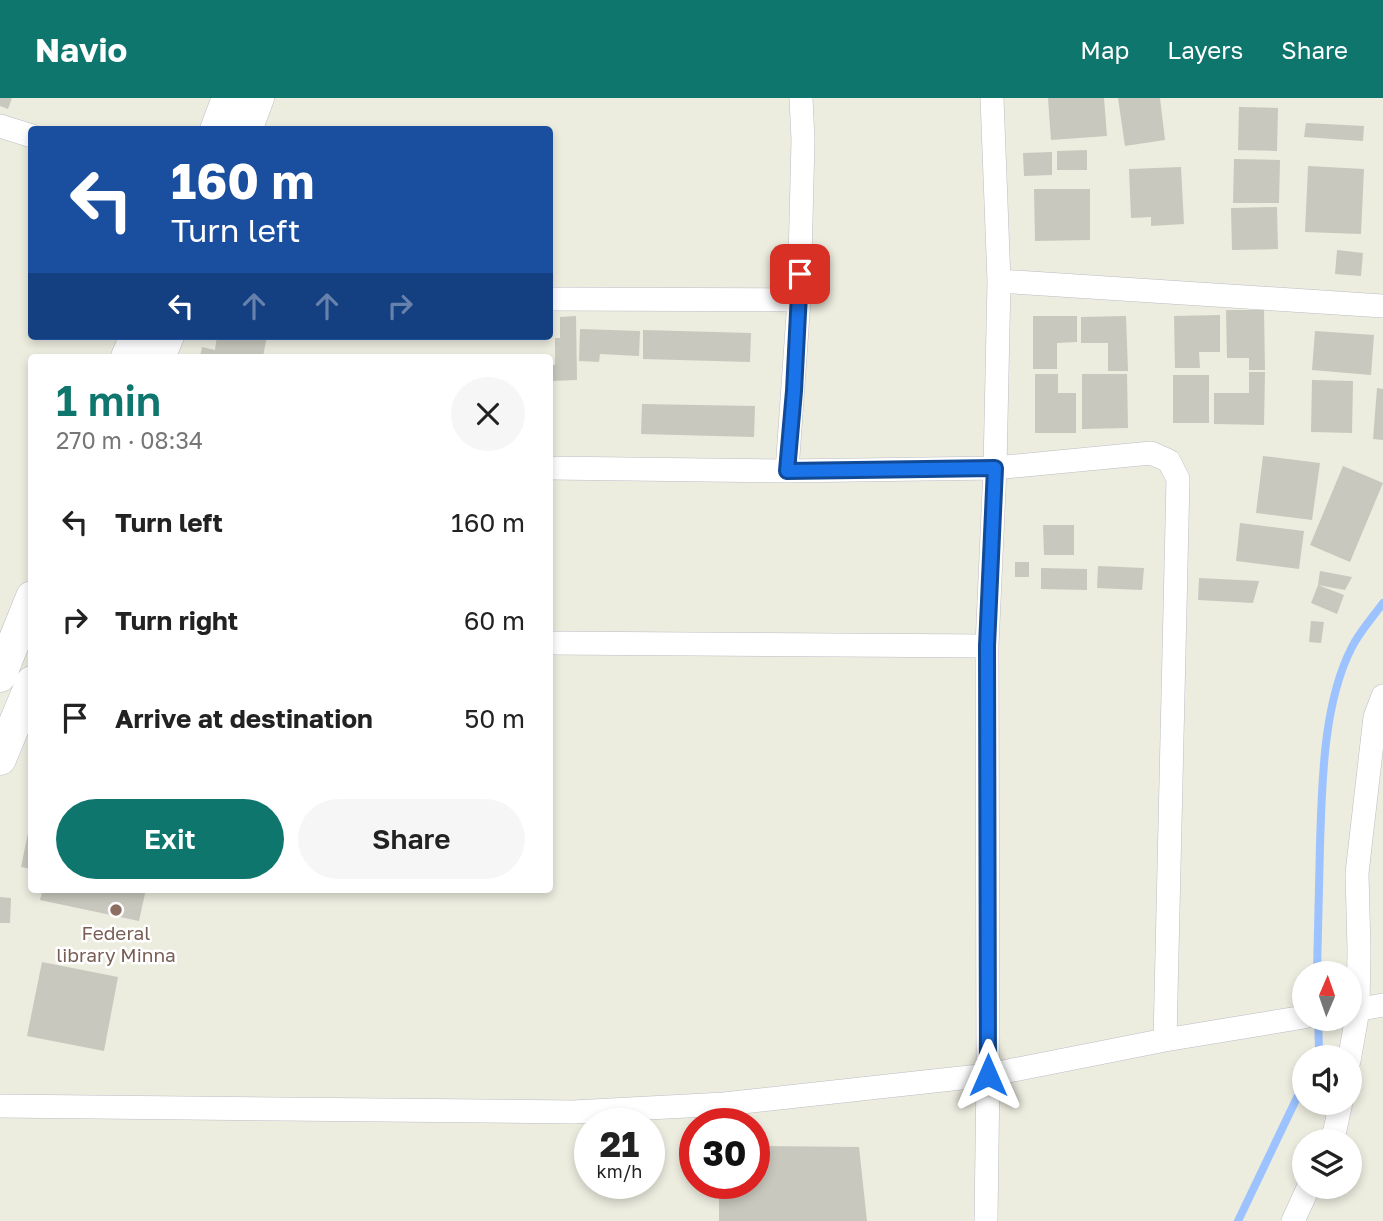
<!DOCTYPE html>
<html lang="en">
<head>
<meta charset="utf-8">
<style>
	body { margin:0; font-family:"Golos Text",sans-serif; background:#f6f6f6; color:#222; height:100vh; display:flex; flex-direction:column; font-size:26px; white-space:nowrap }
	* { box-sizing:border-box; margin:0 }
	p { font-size:23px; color:#767676 }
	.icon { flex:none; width:38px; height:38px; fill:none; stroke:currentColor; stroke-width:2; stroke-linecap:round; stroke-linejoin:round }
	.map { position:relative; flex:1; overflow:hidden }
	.sheet { position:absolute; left:28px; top:256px; width:525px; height:539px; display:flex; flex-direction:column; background:#fff; border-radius:7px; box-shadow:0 4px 10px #0003 }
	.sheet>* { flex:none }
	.banner { position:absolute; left:28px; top:28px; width:525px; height:214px; border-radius:7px; box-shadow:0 4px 10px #0003; background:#1a4fa0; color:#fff; overflow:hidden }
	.needle { width:46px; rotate:2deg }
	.tools { position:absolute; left:1292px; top:863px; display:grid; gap:14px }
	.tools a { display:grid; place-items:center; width:70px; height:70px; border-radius:50%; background:#fff; box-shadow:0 4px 10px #0003; font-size:35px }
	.speed { position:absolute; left:574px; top:1010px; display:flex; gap:14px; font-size:35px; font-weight:700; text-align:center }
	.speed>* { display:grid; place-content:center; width:91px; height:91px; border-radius:50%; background:#fff; box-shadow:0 4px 10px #0003; line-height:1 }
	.speed small { font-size:18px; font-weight:400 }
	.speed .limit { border:10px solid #d22; background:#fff; color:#111 }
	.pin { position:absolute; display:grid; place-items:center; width:60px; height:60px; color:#fff; margin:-30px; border-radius:14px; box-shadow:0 4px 10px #0006 }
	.me { position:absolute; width:77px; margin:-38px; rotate:0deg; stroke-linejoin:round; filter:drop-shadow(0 0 5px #0008) }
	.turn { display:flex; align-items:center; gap:24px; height:147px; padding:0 28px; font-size:32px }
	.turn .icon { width:91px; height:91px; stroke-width:2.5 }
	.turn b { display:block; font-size:49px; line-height:60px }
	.lanes { display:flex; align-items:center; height:66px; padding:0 28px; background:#0003; justify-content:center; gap:35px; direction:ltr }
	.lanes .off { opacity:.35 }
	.round { display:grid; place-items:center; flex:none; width:74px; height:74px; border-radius:37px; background:#f6f6f6 }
	.headline { display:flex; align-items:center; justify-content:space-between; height:119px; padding:0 28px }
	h1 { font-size:42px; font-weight:600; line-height:52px; color:#0f766e }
	.button { display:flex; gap:14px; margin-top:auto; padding:14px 28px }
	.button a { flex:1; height:80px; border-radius:42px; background:#0f766e; color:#fff; font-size:28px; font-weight:600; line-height:80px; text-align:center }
	.button a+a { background:#f6f6f6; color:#222 }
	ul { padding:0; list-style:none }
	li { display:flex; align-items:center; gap:21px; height:98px; padding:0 28px }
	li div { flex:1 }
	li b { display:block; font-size:26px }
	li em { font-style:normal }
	header { display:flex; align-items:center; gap:42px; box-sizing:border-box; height:98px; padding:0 35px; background:#0f766e; color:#fff }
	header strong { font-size:33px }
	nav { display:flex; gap:38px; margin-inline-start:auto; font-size:24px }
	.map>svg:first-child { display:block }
</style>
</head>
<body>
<header>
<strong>Navio</strong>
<nav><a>Map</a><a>Layers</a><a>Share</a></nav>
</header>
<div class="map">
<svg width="1383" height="1123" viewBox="0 0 1383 1123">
	<rect width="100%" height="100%" fill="#ececdf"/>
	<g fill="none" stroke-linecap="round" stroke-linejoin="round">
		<path stroke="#9cc2ff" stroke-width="8" d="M1317,875c1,-43 2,-85 3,-128 2,-62 3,-142 32,-198 8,-16 21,-30 31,-44
			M1316,959l3,-8 -1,-31
			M1238,1123l66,-138"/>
	</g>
	<path fill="#c9c8be" d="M0,0h12l-4,11 -8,-3z
		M1048,0h56l3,38 -56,4z
		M1118,0h42l5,42 -40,6z
		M1239,9l39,1 -1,43 -39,-1z
		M1306,25l58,3 -1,15 -59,-4z
		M1087,52v20h-30v-19z
		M1052,54v23l-28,1 -1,-23z
		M1234,61l46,1 -1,43h-46z
		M1308,68l56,3 -3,65 -56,-2z
		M1181,69l3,57 -33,2v-9l-20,1 -2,-49z
		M1034,91h56v51l-55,1z
		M1277,109l1,42 -46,1 -1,-42z
		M1337,152l26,3 -2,23 -26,-2z
		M1226,212h38l1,60h-16v-12h-22z
		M1220,217v37h-21l1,16h-25l-1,-52z
		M576,218l1,64 -27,1v-16h5v-27h5v-21z
		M1033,218h44v26l-20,1v26h-24z
		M1126,218l2,55h-20v-28h-27v-26z
		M580,231l60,2 -1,25 -39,-2 -1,8 -20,-1z
		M643,232l108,3 -1,29 -107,-3z
		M1315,233l59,4 -3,40 -59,-5z
		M217,238h50l-4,21h-63l2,-10 13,3z
		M1249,274h16l-1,53 -50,-1v-31h35z
		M1035,276h23v19h18v40h-41z
		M1082,276h45l1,54 -46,1z
		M1173,277h36v48h-36z
		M1312,282l41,1 -1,52 -41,-1z
		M1377,290l6,1v51l-10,-1z
		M642,306l113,2 -1,31 -113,-3z
		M1263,358l57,7 -8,57 -56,-7z
		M1343,368l40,17 -33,79 -40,-17z
		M1240,425l64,8 -5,38 -63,-8z
		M1043,427h31v30h-30z
		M1015,464h14v15h-14z
		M1098,468l46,2 -2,22 -45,-2z
		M1041,470l46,1v21l-46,-1z
		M1320,473l32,6 -7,13 -27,-5z
		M1199,480l60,3 -6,22 -55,-3z
		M1318,487l26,10 -7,19 -26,-11z
		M1311,523l13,1 -3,21 -12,-1z
		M28,735l4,1v35l-11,-2z
		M43,791h103l-7,32 -99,-21z
		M0,799l11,1 -1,25h-10z
		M42,864l76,15 -14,74 -77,-15z
		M754,1048l105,1 8,74h-148v-38h35z"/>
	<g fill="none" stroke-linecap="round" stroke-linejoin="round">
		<g stroke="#bcbdc4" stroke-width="24">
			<path id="street" d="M0,28l32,10
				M999,183l384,25
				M550,201l249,1
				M550,370l237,3 208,-3 156,-15 18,8 9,18 -13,561
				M787,373l12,-171 4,-160 -2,-42
				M550,545l437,3
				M1349,913l34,-6
				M1349,963l9,-51 1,-60 -2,-77 18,-156 8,-21
				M0,1008l573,6 151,-8 264,-29 177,-35 139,-23
				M1330,1043l5,-11 6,-28
				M986,1123l2,-146 -1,-429 8,-178 4,-187 -7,-183
				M1293,1123l16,-35"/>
		</g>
		<g stroke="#bcbec6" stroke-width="33">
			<path id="secondary" d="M216,32l12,-32
				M246,32l12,-32
				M127,259l9,-21
				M159,259l9,-21
				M0,578l32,-79
				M0,661l32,-77"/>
		</g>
		<use href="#street" stroke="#fff" stroke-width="23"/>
		<use href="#secondary" stroke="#fff" stroke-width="32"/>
	</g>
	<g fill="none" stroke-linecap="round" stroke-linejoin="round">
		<g stroke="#114b97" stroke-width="18">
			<path id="route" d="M800,176l-6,117 -7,80 208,-3 -8,178 1,429"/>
		</g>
		<use href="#route" stroke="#1a73e8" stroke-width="12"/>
	</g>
	<circle fill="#8d6e63" stroke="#fff" stroke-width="2.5" cx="116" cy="812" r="7"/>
	<g text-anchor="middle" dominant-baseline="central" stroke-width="5" stroke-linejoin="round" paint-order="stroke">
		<g font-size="19" fill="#785e54" stroke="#fff">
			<text x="116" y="834">Federal<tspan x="116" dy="22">library Minna</tspan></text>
		</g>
	</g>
</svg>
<div class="tools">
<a><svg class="needle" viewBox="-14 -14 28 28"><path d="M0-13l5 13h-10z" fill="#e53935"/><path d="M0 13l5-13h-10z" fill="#767676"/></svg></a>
<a><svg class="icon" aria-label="sound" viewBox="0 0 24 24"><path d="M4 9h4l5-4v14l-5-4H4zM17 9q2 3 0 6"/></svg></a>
<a><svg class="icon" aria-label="layers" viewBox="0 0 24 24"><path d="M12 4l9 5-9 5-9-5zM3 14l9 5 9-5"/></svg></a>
</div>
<div class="speed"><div>21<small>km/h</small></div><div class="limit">30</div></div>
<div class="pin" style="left:800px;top:176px;background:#d93025"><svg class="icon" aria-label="arrive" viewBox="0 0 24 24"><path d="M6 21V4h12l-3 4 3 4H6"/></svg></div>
<svg class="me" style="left:988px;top:977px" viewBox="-20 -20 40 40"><path d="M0-17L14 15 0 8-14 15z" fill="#1a73e8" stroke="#fff" stroke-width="4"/></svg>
<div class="banner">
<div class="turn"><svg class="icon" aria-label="left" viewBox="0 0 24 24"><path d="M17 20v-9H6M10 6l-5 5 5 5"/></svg><div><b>160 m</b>Turn left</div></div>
<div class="lanes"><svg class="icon" aria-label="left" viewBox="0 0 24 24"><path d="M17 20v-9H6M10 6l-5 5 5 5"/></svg><svg class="icon off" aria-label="ahead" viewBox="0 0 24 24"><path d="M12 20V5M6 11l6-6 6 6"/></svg><svg class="icon off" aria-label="ahead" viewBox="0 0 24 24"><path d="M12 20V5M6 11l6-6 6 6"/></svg><svg class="icon off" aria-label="right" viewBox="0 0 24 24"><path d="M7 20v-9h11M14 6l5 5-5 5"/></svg></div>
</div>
<section class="sheet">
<div class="headline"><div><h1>1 min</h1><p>270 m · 08:34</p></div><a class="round"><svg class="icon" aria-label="close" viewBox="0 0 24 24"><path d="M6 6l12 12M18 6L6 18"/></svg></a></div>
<ul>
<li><svg class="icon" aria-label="left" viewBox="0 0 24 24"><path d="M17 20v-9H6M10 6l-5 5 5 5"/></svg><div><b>Turn left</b></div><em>160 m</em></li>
<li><svg class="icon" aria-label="right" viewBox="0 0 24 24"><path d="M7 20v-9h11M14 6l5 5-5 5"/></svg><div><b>Turn right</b></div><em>60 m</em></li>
<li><svg class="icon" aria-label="arrive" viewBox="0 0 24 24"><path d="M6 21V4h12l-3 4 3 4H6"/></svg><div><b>Arrive at destination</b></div><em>50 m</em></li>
</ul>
<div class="button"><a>Exit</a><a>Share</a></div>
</section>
</div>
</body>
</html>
